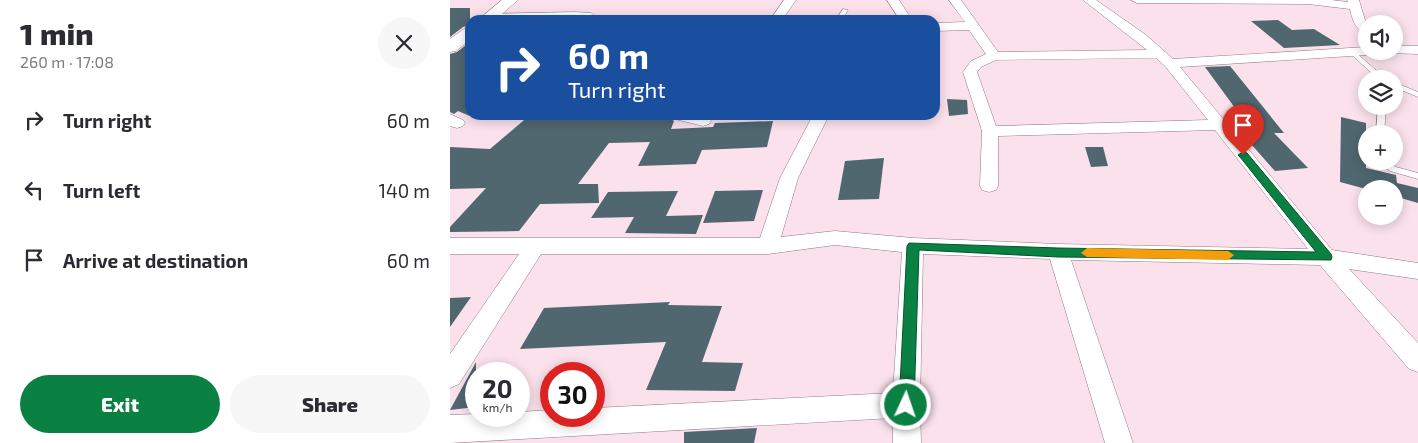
<!DOCTYPE html>
<html lang="en">
<head>
<meta charset="utf-8">
<style>
	body { margin:0; font-family:"Exo 2",sans-serif; background:#f7f7f7; color:#2b2b33; height:100vh; display:flex; flex-direction:column; font-size:19px; white-space:nowrap }
	* { box-sizing:border-box; margin:0 }
	p { font-size:16px; color:#7c7c81 }
	.icon { flex:none; width:28px; height:28px; fill:none; stroke:currentColor; stroke-width:2; stroke-linecap:round; stroke-linejoin:round }
	.map { position:relative; flex:1; overflow:hidden }
	.panel { display:flex; flex-direction:column; background:#fff; width:450px }
	.panel>* { flex:none }
	.banner { position:absolute; left:15px; top:15px; width:475px; height:105px; border-radius:15px; box-shadow:0 2px 12px #0003; background:#1a4fa0; color:#fff; overflow:hidden }
	.tools { position:absolute; left:908px; top:15px; display:grid; gap:10px }
	.tools a { display:grid; place-items:center; width:45px; height:45px; border-radius:50%; background:#fff; box-shadow:0 2px 12px #0003; font-size:25px }
	.speed { position:absolute; left:15px; top:362px; display:flex; gap:10px; font-size:25px; font-weight:700; text-align:center }
	.speed>* { display:grid; place-content:center; width:65px; height:65px; border-radius:50%; background:#fff; box-shadow:0 2px 12px #0003; line-height:1 }
	.speed small { font-size:12px; font-weight:400 }
	.speed .limit { border:8px solid #d22; background:#fff; color:#111 }
	.pin { position:absolute; display:grid; place-items:center; width:42px; height:42px; color:#fff; margin:-51px -21px; border-radius:50% 50% 50% 0; rotate:-45deg; box-shadow:0 0 5px #0007 }
	.pin .icon { rotate:45deg }
	.me { position:absolute; width:55px; margin:-28px; rotate:3deg; stroke-linejoin:round; filter:drop-shadow(0 0 4px #0008) }
	.turn { display:flex; align-items:center; gap:18px; height:105px; padding:0 20px; font-size:22px }
	.turn .icon { width:65px; height:65px; stroke-width:2.5 }
	.turn b { display:block; font-size:35px; line-height:42px }
	.round { display:grid; place-items:center; flex:none; width:52px; height:52px; border-radius:26px; background:#f7f7f7 }
	.head { display:flex; align-items:center; justify-content:space-between; height:85px; padding:0 20px }
	h1 { font-size:30px; font-weight:800; line-height:38px }
	.cta { display:flex; gap:10px; margin-top:auto; padding:10px 20px }
	.cta a { flex:1; height:58px; border-radius:30px; background:#0b8043; color:#fff; font-size:20px; font-weight:800; line-height:58px; text-align:center }
	.cta a+a { background:#f7f7f7; color:#2b2b33 }
	ul { padding:0; list-style:none }
	li { display:flex; align-items:center; gap:15px; height:70px; padding:0 20px }
	li div { flex:1 }
	li b { display:block; font-size:19px }
	li em { font-style:normal }
	main { display:flex; flex:1; min-height:0 }
	.map>svg:first-child { display:block }
</style>
</head>
<body>
<main>
<section class="panel">
<div class="head"><div><h1>1 min</h1><p>260 m · 17:08</p></div><a class="round"><svg class="icon" aria-label="close" viewBox="0 0 24 24"><path d="M6 6l12 12M18 6L6 18"/></svg></a></div>
<ul>
<li><svg class="icon" aria-label="right" viewBox="0 0 24 24"><path d="M7 20v-9h11M14 6l5 5-5 5"/></svg><div><b>Turn right</b></div><em>60 m</em></li>
<li><svg class="icon" aria-label="left" viewBox="0 0 24 24"><path d="M17 20v-9H6M10 6l-5 5 5 5"/></svg><div><b>Turn left</b></div><em>140 m</em></li>
<li><svg class="icon" aria-label="arrive" viewBox="0 0 24 24"><path d="M6 21V4h12l-3 4 3 4H6"/></svg><div><b>Arrive at destination</b></div><em>60 m</em></li>
</ul>
<div class="cta"><a>Exit</a><a>Share</a></div>
</section>
<div class="map">
<svg width="968" height="443" viewBox="0 0 968 443">
	<rect width="100%" height="100%" fill="#fae1eb"/>
	<path fill="#506770" d="M0,8h20v17l-7,2 -13,10z
		M828,20l14,10 22,-1 26,16 -56,3 -33,-27z
		M20,42v74l-12,-5 -4,3 -4,-2v-58l7,-2z
		M780,66l54,67h-10l34,35 -33,3 -32,-36 11,-1 -49,-67z
		M497,99l20,1 1,14 -19,2z
		M80,115l137,1 7,5 -3,8 42,-2 2,-4 58,-2 -6,26 -65,3 -6,14 -58,2 12,-24 -41,1 -31,41h20l1,19 -59,1 -21,27 -69,1v-5l36,-39 -36,1v-42l40,2z
		M891,117l25,6v45l30,7 1,8 21,5v15l-24,-7v-7h-28l-26,-7z
		M635,147h18l5,19 -17,1z
		M434,158l-5,41 -41,1 7,-39z
		M313,190l-9,31 -51,2 12,-32z
		M228,191l-12,25 37,-1 -7,19 -71,-1 9,-16 -43,1 17,-26z
		M21,297l-21,30v-29z
		M220,302l-2,3 54,1 -20,56 41,1 -8,28 -89,-1 20,-48 -146,7 24,-41z
		M26,362v45l-26,3z
		M307,428l-3,15h-70v-11z"/>
	<g fill="none" stroke-linecap="round" stroke-linejoin="round">
		<g stroke="#907982" stroke-width="1">
			<path id="service" d="M393,9l5,1 -6,10h-6z
				M900,51h4l32,28h-8l-28,-26z
				M944,82l24,10v5l-24,-10z
				M928,106h8l-2,28h-8z
				M928,161h10l8,6 22,6v6l-28,-8z"/>
		</g>
		<g stroke="#907982" stroke-width="1">
			<path id="minor" d="M334,0h12l-14,20h-12z
				M437,0h12l13,20h-12z
				M499,0h12l37,52 149,-2 -64,-50h13l50,35 27,24 193,-12v4h7l-7,4 -186,12 152,183 86,13v16l-69,-10 69,74v29l-9,-3 -89,-104 -249,-5 62,183h-28l-55,-184 -127,-5 -3,151 1,38h-28v-25l-443,25v-28l26,-1v2h43v-4l32,-2v6h43v-8l299,-15 9,-141 -67,-7 -67,9h-227l-82,130 -9,4v-34l69,-100h-69v-16h310l20,-60 33,-63h16l-31,63 -17,59 54,-6 78,7 145,6 250,5 -93,-119 -217,6v50l-2,4 -7,2 -7,-2 -2,-4 2,-55 -19,-59 8,-11 15,-7 -17,-24 -34,1v-8l30,-1zM706,58l9,8 43,54 -212,6 -19,-54 4,-5 15,-7z
				M681,0h200l17,2 -1,-2h12l6,20 3,4h-2v9c-11,-3 -14,-14 -16,-24l-42,-5 -171,-1z
				M125,12l16,1 8,7h-115l-1,-2 6,-4z
				M944,46h24v8l-29,-1 -1,-2h6z
				M0,114l13,6 2,3 -2,3 -6,2 -7,-2z
				M219,115h29l11,3 2,3 -2,3 -6,2 -32,-8z"/>
		</g>
		<g stroke="#907982" stroke-width="1">
			<path id="tertiary" d="M52,0h16l-23,20h-17z
				M20,27v13l-14,11 -6,1v-13l14,-10z"/>
		</g>
		<use href="#service" fill="#fff" fill-rule="evenodd"/>
		<use href="#minor" fill="#fff" fill-rule="evenodd"/>
		<use href="#tertiary" fill="#fff" fill-rule="evenodd"/>
	</g>
	<path fill="#0b8043" stroke="#07532c" d="M793,152l4,1 84,101 1,3 -1,3 -273,-3 -139,-7 -5,155 -2,5 -6,2 -5,-2 -2,-5 8,-159 2,-3 149,5 258,4 -76,-95 -2,-2z"/>
	<path fill="#f59e0b" d="M637,248l141,3 6,4 -6,5 -141,-3 -6,-4z"/>
</svg>
<div class="tools">
<a><svg class="icon" aria-label="sound" viewBox="0 0 24 24"><path d="M4 9h4l5-4v14l-5-4H4zM17 9q2 3 0 6"/></svg></a>
<a><svg class="icon" aria-label="layers" viewBox="0 0 24 24"><path d="M12 4l9 5-9 5-9-5zM3 14l9 5 9-5"/></svg></a>
<a>+</a>
<a>−</a>
</div>
<div class="speed"><div>20<small>km/h</small></div><div class="limit">30</div></div>
<div class="pin" style="left:793px;top:155px;background:#d93025"><svg class="icon" aria-label="arrive" viewBox="0 0 24 24"><path d="M6 21V4h12l-3 4 3 4H6"/></svg></div>
<svg class="me" style="left:456px;top:405px" viewBox="-20 -20 40 40"><circle r="17" fill="#0b8043" stroke="#fff" stroke-width="3"/><path d="M0-11L8 9 0 5-8 9z" fill="#fff"/></svg>
<div class="banner">
<div class="turn"><svg class="icon" aria-label="right" viewBox="0 0 24 24"><path d="M7 20v-9h11M14 6l5 5-5 5"/></svg><div><b>60 m</b>Turn right</div></div>
</div>
</div>
</main>
</body>
</html>
